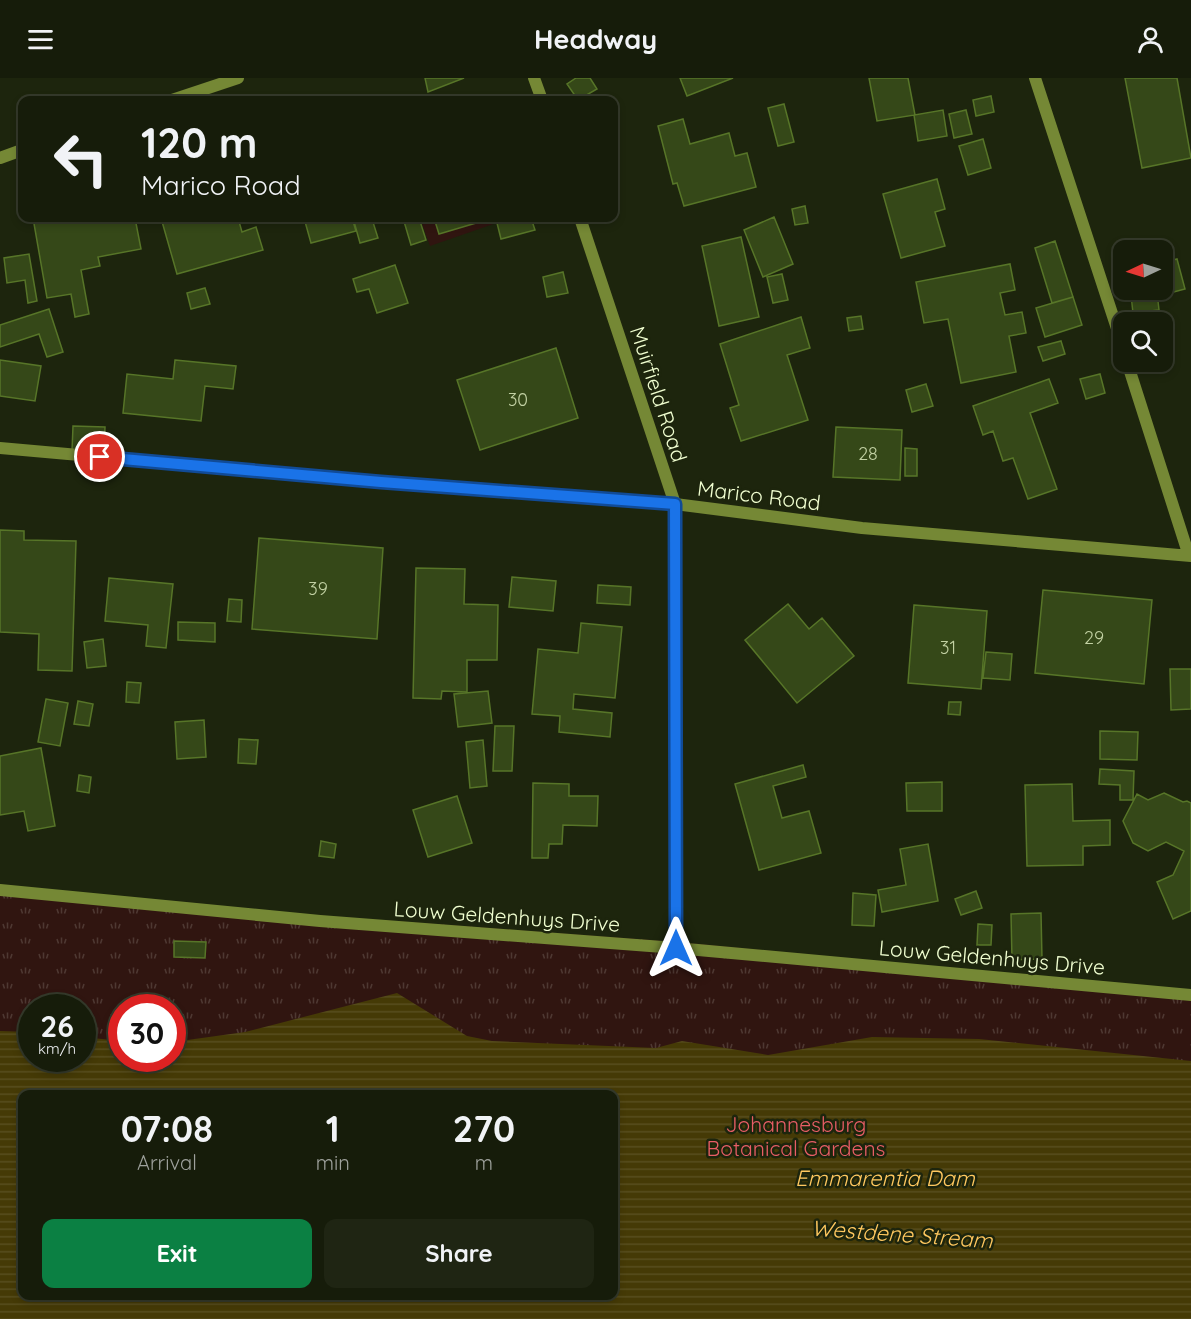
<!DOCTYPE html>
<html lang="en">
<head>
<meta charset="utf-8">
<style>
	body { margin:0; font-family:Quicksand,sans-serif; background:#1f2513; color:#f1f3f6; height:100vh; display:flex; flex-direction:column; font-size:22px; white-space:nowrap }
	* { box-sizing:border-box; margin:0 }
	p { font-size:20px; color:#9ea19c }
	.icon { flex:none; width:33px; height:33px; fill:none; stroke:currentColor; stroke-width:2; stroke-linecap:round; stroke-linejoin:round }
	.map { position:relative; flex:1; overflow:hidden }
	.panel { position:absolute; left:18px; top:1012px; width:600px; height:210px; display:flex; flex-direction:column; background:#161c0a; border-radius:12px; box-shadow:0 3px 9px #0003,0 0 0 2px #353a2b }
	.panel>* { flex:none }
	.top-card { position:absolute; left:18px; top:18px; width:600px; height:126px; border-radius:12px; box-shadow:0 3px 9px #0003,0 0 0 2px #353a2b; background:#161c0a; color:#f1f3f6; overflow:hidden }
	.needle { width:39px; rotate:266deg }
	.fabs { position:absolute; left:1113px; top:162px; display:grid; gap:12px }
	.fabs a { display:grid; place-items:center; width:60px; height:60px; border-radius:12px; background:#161c0a; box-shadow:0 3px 9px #0003,0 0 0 2px #353a2b; font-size:30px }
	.speed { position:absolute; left:18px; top:916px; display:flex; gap:12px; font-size:30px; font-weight:700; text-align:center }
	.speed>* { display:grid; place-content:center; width:78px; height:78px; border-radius:50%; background:#161c0a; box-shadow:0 3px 9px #0003,0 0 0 2px #353a2b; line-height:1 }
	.speed small { font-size:15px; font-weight:400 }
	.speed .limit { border:9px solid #d22; background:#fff; color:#111 }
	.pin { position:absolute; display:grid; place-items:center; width:51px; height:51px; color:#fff; margin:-26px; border:3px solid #fff; border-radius:50%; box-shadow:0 2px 6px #0007 }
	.me { position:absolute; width:66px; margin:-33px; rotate:0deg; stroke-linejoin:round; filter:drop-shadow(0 0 4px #0008) }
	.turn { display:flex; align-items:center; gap:21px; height:126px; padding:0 24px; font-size:27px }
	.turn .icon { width:78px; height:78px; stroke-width:2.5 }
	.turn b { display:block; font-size:42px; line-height:51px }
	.eta { display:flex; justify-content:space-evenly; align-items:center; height:102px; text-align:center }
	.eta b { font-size:36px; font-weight:800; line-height:42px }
	.cta { display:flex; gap:12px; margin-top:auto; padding:12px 24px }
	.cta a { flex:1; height:69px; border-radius:12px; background:#0b8043; color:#fff; font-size:24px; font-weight:800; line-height:69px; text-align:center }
	.cta a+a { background:#1f2513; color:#f1f3f6 }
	header { display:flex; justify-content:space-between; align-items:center; height:78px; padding:0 24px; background:#161c0a; font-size:27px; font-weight:800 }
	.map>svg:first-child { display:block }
</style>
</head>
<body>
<header><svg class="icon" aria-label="menu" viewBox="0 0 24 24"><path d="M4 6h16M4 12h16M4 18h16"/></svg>Headway<svg class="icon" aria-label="person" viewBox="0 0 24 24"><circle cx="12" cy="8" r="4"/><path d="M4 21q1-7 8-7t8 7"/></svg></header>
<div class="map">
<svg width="1191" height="1241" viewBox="0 0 1191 1241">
	<defs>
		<pattern id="park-tufts" width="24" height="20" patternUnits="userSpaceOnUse" patternTransform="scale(1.5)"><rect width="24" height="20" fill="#301510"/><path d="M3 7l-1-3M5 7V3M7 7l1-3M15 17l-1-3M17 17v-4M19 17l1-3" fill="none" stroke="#4e3832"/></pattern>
		<pattern id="water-rules" width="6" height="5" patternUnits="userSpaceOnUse" patternTransform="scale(1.5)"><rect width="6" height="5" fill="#453a06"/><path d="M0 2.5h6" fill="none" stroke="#574e1e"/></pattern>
	</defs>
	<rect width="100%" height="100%" fill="#1d250d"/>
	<path fill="#301510" d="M420,140h91l-81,28z"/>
	<path fill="url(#park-tufts)" fill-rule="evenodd" d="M0,814l679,50 512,50v327h-1191zM32,930h50v51h-50zM122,930h50v51h-50zM22,1017h592v201h-592z"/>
	<path fill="url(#water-rules)" fill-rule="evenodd" d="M397,915l70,43 25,5 164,7 26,-7 86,14 104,-18 107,2 212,22v258h-1191v-288l31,1 1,27h50l1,-22 38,4 1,18h50l1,-17 72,-10zM22,1017h592v201h-592z"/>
	<path fill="#354818" stroke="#577528" stroke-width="1.5" d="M425,0h39l-36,14z
		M576,0h14l7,11 -19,11 -11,-16z
		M680,0h53l-46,18z
		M869,0h39l7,37 -38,6z
		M1125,0h52l14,80 -49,10z
		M991,18l3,16 -18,4 -3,-16z
		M784,26l10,38 -16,4 -10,-38z
		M943,32l4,26 -29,5 -4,-26z
		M966,32l6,24 -18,4 -5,-24z
		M683,41l7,25 39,-11 6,23 12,-3 9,34 -72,19 -7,-23 -4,1 -15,-58z
		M983,61l8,29 -23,7 -9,-29z
		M937,101l8,30 -10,3 10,34 -44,12 -18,-64z
		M805,128l3,17 -13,2 -3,-16z
		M774,139l19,47 -30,13 -19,-47z
		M33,140h102l6,31 -43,8 2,9 -19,4 8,44 -14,3 -4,-23 -24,4z
		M161,140h77l4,14 14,-5 7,23 -86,24z
		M304,140h48l4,13 -45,12z
		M353,140h23l-4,1 6,19 -18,5z
		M403,140h16l7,22 -15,5z
		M434,140h59l-54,16z
		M518,140h13l4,12 -34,9 -4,-16z
		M741,159l18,80 -40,9 -17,-80z
		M1055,163l18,56 -21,6 -17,-55z
		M29,176l8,47 -9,2 -3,-23 -18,3 -3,-25z
		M1177,181l8,30 -23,6 -2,-5h2v-27z
		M1010,186l5,26 -15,3 5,22 17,-3 4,21 -17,3 7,36 -55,11 -13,-64 -24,4 -8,-41z
		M395,187l13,38 -31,10 -8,-24 -12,3 -4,-13z
		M563,194l5,21 -21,4 -4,-20z
		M782,196l6,26 -15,3 -6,-26z
		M205,210l5,16 -19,5 -4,-16z
		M1157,214l2,18 -26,3 -2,-18z
		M1073,219l9,28 -37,12 -9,-29z
		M49,231l14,43 -16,5 -8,-23 -39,13v-22z
		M861,238l2,13 -14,2 -2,-13z
		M801,239l9,31 -23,7 21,65 -67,21 -11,-33 9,-3 -19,-61z
		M1061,263l4,13 -22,7 -5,-14z
		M556,270l22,70 -98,32 -23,-70z
		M0,282l41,6 -6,35 -35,-5z
		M175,282l61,6 -3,23 -28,-3 -4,35 -78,-8 4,-39 46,5z
		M1100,296l5,19 -19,6 -6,-20z
		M1049,301l9,24 -28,10 27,76 -29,10 -15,-41 -10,3 -10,-30 -10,4 -10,-29z
		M926,306l7,22 -21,6 -6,-22z
		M73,348l32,1 -1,25 -32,-1z
		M836,349l66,3 -2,50 -67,-3z
		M905,370l12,1v27h-12z
		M0,452l24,1v9l52,1 -4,130 -34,-1 1,-36 -39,-2z
		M259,460l124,10 -6,91 -125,-10z
		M416,490l49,1 -1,35 34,1 -1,55h-30v32l-25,-1 -1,8 -28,-1z
		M512,499l44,4 -3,30 -44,-4z
		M109,500l64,6 -7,64 -20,-2 2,-21 -43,-4z
		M598,507l33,2 -1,18 -33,-2z
		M1043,512l109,10 -8,84 -109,-11z
		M229,521l13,1 -1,22 -14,-1z
		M788,526l21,25 13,-11 32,38 -57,47 -52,-63z
		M914,527l73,6 -6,78 -73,-6z
		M178,544l37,1v19l-37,-2z
		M581,545l41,4 -7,71 -41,-4 -1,15 39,4 -2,24 -51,-5 1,-16 -28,-2 6,-65 40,4z
		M103,561l3,27 -19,2 -3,-26z
		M986,574l26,2 -2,26 -27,-2z
		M1170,591h21v40l-20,1z
		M127,604l14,1 -2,20 -13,-1z
		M488,613l4,32 -34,4 -4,-33z
		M46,621l22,4 -8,43 -22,-4z
		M78,623l15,3 -4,22 -15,-2z
		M949,624h12l-1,13 -12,-1z
		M204,642l2,37 -29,2 -2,-37z
		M495,648h19l-2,45h-19z
		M1100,653l38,1 -1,28 -37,-1z
		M239,661l19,1 -2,24 -18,-1z
		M483,662l4,46 -17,2 -4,-46z
		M41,670l14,78 -27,5 -4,-20 -24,4v-59z
		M803,687l3,12 -33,9 9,32 27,-7 12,42 -62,17 -24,-86z
		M1100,691l34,2 -1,29h-13v-15l-21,-1z
		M79,697l12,2 -2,16 -12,-2z
		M942,704v29h-35l-1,-28z
		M533,705l36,1v12h29l-1,30 -34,-1 -1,19h-13l-1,14h-16z
		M1072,706l1,37 37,-1v25l-27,1v19l-56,1 -2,-81z
		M1164,715l19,9 4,-1 4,2v108l-18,8 -16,-37 16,-7 11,-24 -18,-9 -18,9 -15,-8 -10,-22 14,-27 11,6z
		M457,718l15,47 -44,14 -15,-47z
		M321,763l15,3 -2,14 -15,-2z
		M928,766l10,57 -56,11 -4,-22 28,-5 -6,-36z
		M976,813l6,17 -21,7 -6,-16z
		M853,815l23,2 -2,31 -22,-1z
		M1041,835l1,46 -30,1 -1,-46z
		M978,846l14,1 -1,20h-14z
		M174,863l32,1 -1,16 -31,-1z"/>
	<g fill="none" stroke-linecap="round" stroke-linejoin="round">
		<path stroke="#758835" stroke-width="12" d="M534,0l8,22
			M1035,0l89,272
			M172,22l66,-22
			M0,80l22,-8
			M580,140l95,286 1,444
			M1127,284l62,194
			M0,370l381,34 294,22 187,24 329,28
			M0,812l320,31 356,27 515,47"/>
	</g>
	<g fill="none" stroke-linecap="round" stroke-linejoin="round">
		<g stroke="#114b97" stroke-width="15">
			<path id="route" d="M100,379l281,25 294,22 1,444"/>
		</g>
		<use href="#route" stroke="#1a73e8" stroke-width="10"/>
	</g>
	<g text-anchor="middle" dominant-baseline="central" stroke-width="5" stroke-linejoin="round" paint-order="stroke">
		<g font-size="18" fill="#c2d1a3">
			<text x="518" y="321">30</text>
			<text x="868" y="375">28</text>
			<text x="318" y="510">39</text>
			<text x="1094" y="559">29</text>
			<text x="948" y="569">31</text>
		</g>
		<g font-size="21" fill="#f1ffd1" stroke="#1d250d">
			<text transform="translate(659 316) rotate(72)">Muirfield Road</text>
			<text transform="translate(759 417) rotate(7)">Marico Road</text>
			<text transform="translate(507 838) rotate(4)">Louw Geldenhuys Drive</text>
			<text transform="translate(992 879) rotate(5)">Louw Geldenhuys Drive</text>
		</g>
		<g font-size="21" fill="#e95e66" stroke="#1d250d">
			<text x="796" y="1046">Johannesburg<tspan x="796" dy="24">Botanical Gardens</tspan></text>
		</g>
		<g font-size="22" font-style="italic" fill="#ffc85f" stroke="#1d250d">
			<text x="885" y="1100">Emmarentia Dam</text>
			<text transform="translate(902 1156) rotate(4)">Westdene Stream</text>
		</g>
	</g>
</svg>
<div class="fabs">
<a><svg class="needle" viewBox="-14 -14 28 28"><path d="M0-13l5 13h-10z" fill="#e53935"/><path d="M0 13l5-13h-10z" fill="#9ea19c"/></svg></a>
<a><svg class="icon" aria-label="search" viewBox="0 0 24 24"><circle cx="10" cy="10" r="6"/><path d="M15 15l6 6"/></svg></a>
</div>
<div class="speed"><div>26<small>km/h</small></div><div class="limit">30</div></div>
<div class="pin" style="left:100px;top:379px;background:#d93025"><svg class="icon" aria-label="arrive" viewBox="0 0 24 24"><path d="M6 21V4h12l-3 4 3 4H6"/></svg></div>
<svg class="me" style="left:676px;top:870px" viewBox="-20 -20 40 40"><path d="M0-17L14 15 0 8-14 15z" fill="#1a73e8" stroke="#fff" stroke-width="4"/></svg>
<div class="top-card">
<div class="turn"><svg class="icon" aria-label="left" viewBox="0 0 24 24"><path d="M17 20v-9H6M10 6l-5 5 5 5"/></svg><div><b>120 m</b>Marico Road</div></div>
</div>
<section class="panel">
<div class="eta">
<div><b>07:08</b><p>Arrival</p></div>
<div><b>1</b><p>min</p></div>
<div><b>270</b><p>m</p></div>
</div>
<div class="cta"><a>Exit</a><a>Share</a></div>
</section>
</div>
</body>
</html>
